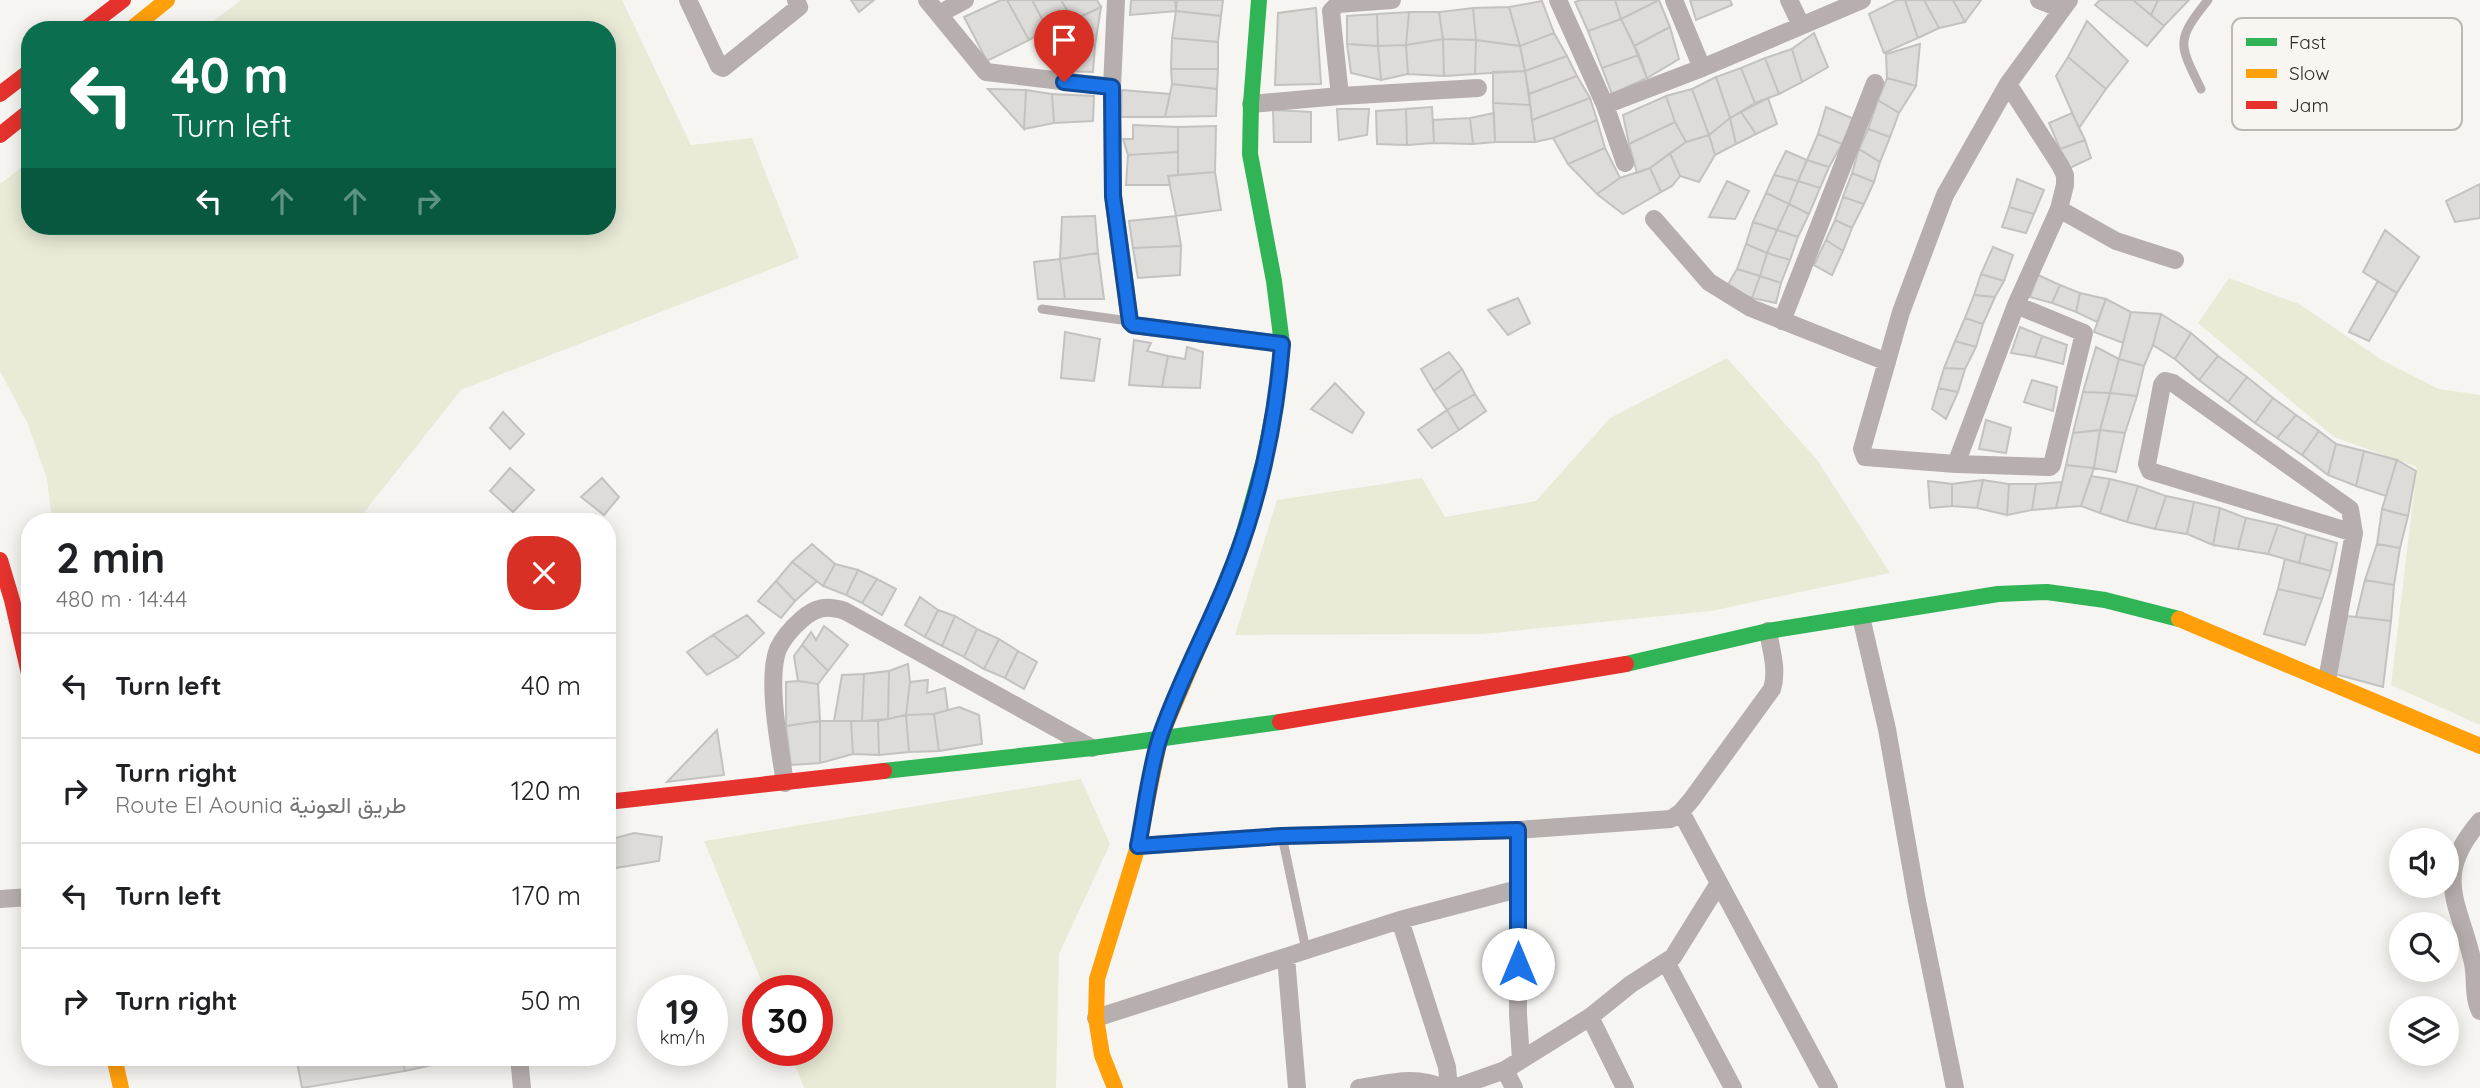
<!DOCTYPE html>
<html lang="en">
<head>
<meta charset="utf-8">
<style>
	body { margin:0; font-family:Quicksand,Vazirmatn,sans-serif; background:#f2f2f2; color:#202124; height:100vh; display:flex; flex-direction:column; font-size:26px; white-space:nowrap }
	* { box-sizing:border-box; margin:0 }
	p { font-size:23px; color:#757577 }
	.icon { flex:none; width:38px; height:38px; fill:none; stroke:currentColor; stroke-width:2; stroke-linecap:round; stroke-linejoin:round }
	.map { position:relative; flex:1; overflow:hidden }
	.panel { position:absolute; left:21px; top:513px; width:595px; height:553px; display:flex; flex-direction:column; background:#fff; border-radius:28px; box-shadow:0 4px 18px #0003 }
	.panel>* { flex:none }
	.top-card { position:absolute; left:21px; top:21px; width:595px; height:214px; border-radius:28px; box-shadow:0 4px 18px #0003; background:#0b6e4f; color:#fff; overflow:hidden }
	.tools { position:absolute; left:2389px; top:828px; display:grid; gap:14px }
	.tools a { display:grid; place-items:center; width:70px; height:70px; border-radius:50%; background:#fff; box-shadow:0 4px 18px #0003; font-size:35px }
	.speed { position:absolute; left:637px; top:975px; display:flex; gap:14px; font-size:35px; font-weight:700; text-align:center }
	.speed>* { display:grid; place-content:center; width:91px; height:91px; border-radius:50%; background:#fff; box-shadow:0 4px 18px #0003; line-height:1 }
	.speed small { font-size:18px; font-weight:400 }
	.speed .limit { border:10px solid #d22; background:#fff; color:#111 }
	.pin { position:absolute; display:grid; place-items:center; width:60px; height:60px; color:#fff; margin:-72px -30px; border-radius:50% 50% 50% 0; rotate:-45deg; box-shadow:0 0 7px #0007 }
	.pin .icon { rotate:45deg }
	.me { position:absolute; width:77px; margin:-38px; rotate:0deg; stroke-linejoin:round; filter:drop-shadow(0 0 5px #0008) }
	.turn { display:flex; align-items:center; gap:24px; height:147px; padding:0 35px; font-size:32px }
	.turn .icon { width:91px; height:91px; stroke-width:2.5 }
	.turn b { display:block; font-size:49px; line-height:60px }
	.lanes { display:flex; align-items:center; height:66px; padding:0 35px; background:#0003; justify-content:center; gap:35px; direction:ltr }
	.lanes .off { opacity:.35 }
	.round { display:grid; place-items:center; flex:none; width:74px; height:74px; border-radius:28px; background:#f2f2f2 }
	.headline { display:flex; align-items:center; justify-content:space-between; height:119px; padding:0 35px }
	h1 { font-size:42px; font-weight:800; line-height:52px }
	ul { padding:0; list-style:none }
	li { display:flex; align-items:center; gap:21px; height:105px; padding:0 35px; border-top:2px solid #e0e0e0 }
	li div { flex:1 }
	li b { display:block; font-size:26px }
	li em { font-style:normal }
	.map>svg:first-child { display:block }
</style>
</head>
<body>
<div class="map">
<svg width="2480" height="1088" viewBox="0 0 2480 1088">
	<rect width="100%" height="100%" fill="#f7f5f2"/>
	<path fill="#e9ebd7" d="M241,0h381l69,145 61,-7 47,120 -338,132 -99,125v6h-310l-5,-42 -19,-55 -28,-53v-187l30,-23v65h577v-196h-405z
		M2229,278l70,26 83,56 57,29 41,6v330l-89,-40 26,-218 -83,-30 -136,-114z
		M1727,358l91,103 72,112 -179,38 -228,23 -248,1 42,-135 145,-22 23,39 91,-16 74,-83z
		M1081,779l29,65 -51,110 -3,134h-252l-15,-38h28v-60h-52l-61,-149z"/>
	<path fill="#dddcd9" stroke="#c3c2c0" stroke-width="2" d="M851,0h23l-15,12z
		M1001,0h6l22,40 -42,21 -23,-44z
		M1007,0h25l16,30 -19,10z
		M1032,0h29l12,20 -25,10z
		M1061,0h36l4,7 -28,13z
		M1131,0h44l1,11 -46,4z
		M1177,0h46l-2,16 -45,-5z
		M1581,0h34l6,19 -33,12 -13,-29z
		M1615,0h44l-38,19z
		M1659,0l11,27 -36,19 -13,-27z
		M1690,0h40l2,5 -36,15z
		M1897,0h8l13,38 -34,15 -15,-39z
		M1905,0h19l15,28 -21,10z
		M1924,0h29l12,22 -26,6z
		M1953,0h28l-16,22z
		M2100,0h33l31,26 -17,20 -52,-41z
		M2133,0h25l-7,15z
		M2158,0h31l-25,26 -13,-11z
		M1542,1l12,32 -34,13 -11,-39z
		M1101,7l-6,38 -36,3 1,-21z
		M1509,7l11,39 -44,-6 -3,-32z
		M1316,8l5,76 -46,1 3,-72z
		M1473,8l3,32 -33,-1 -4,-27z
		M1176,11l45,5 -3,26 -46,-4z
		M1409,12h30l4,27 -37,6z
		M1409,12l-3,33 -28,1 -1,-32z
		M1377,14l1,32 -31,-2v-28z
		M1621,19l18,36 -37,13 -14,-37z
		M2087,21l41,40 -22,28 -38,-32z
		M1670,27l9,32 -32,19 -13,-32z
		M1554,33l13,23 -42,15 -5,-25z
		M1814,33l14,34 -26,15 -10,-33z
		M1172,38l46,4v27h-47z
		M1443,39l33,1 -1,34 -31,2z
		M1443,39l1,37 -36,-2 -2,-29z
		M1476,40l44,6 5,25 -50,3z
		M1347,44l31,2 3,34 -30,-7z
		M1920,44l-4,42 -29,-8 -1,-24z
		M1095,45l-2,27 -35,-1 1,-23z
		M1406,45l2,29 -27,6 -3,-34z
		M1792,49l10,33 -23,12 -14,-36z
		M1639,55l8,23 -35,16 -10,-26z
		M1567,56l10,20 -48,18 -4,-23z
		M2068,57l38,32 -27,39 -23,-52z
		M1765,58l14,36 -24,9 -14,-35z
		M1741,68l14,35 -25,15 -14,-41z
		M1171,69h47l-1,20 -45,-5z
		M1525,71l5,34 -37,-2v-31z
		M1577,76l13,22 -58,22 -3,-26z
		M1716,77l14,41 -21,17 -17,-46z
		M1887,78l29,8 -17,27 -21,-13z
		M1172,84l45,5 -1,27 -51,1z
		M988,89l38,1 -2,39z
		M1692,89l17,46 -23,7 -11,-20 -9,-26z
		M1026,90l26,4 2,29 -30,6z
		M1122,90l48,4 -5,23h-44z
		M1052,94l42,2 -1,25 -39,2z
		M1666,96l9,26 -46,22 -6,-29z
		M1590,98l7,22 -44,18 -18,4 -3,-22z
		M1768,98l9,26 -21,10 -15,-22z
		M1878,100l21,13 -9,24 -22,-8z
		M1493,103l37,2 5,37h-40z
		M1432,107l2,36 -27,2 -1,-36z
		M1826,107l28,12 -12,25 -24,-10z
		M1337,109h32l-2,26 -28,5z
		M1406,109l1,36 -30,-1 -1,-33z
		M1273,110l38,2v30h-37z
		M1741,112l15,22 -20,10 -6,-26z
		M1494,113l1,29 -22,2 -3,-26z
		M2072,113l13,27 -25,9 -11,-26z
		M1470,118l3,26 -39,-1 -1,-23z
		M1730,118l6,26 -21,11 -6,-20z
		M1597,120l8,28 -37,16 -15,-26z
		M1675,122l11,20 -36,26 -13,5 -8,-29z
		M1133,125l45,2v25l-50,3 -5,-16h10z
		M1216,126l-1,46 -37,3v-48z
		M1868,129l22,8 -10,25 -21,-13z
		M1818,134l24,10 -13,23 -22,-7z
		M1709,135l6,20 -16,27 -19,-6 -10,-23 16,-11z
		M2085,140l6,18 -21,10 -10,-19z
		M1605,148l15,30 -23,16 -29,-30z
		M1859,149l21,13 -6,20 -22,-9z
		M1786,151l21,9 -9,21 -24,-6z
		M1178,152v23l-10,1 2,9h-44l2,-30z
		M1670,153l10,23 -8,10 -11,6 -11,-24z
		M1807,160l22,7 -9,21 -22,-7z
		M1650,168l11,24 -38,22 -26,-20 23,-16z
		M1215,172l6,38 -45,6 -8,-40z
		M1852,173l22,9 -10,22 -21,-7z
		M1774,175l24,6 -9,23 -23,-11z
		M2017,179l27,11 -10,24 -25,-7z
		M1727,181l22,10 -14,28 -26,-2z
		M1798,181l22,7 -11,26 -20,-10z
		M2480,184v34l-25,4 -9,-21z
		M1766,193l23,11 -12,26 -24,-8z
		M1843,197l21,7 -12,24 -17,-8z
		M1789,204l20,10 -11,23 -21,-7z
		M2009,207l25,7 -8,19 -24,-6z
		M1095,216l3,37 -38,6 2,-42z
		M1176,216l5,30 -48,2 -4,-27z
		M1835,220l17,8 -9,23 -17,-11z
		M1753,222l24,8 -10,23 -21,-9z
		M1777,230l21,7 -8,23 -23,-7z
		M2385,230l34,27 -22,36 -34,-21z
		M1826,240l17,11 -11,24 -18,-10z
		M1746,244l21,9 -7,23 -23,-7z
		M1181,246l-1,29 -42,3 -5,-30z
		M1993,247l20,8 -9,26 -23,-7z
		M1098,253l6,46h-39l-5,-40z
		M1767,253l23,7 -9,23 -21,-7z
		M1060,259l5,40h-27l-4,-37z
		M1737,269l23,7 -8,22 -26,-10z
		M1981,274l23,7 -9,16 -21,-2z
		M2038,275l22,10 -8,18 -22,-6z
		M1760,276l21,7 -5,20 -24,-5z
		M2378,281l19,12 -28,48 -20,-9z
		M2060,285l20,8 -4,19 -24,-9z
		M2080,293l26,6 -9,23 -21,-10z
		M1974,295l21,2 -12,27 -18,-6z
		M1518,298l12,25 -22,12 -20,-25z
		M2106,299l25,13 -8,31 -29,-11z
		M2131,312l30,2 -8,31 -9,21 -25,-7z
		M2161,314l30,19 -16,26 -22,-14z
		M1965,318l18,6 -7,23 -21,-6z
		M2020,327l22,9 -7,21 -24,-4z
		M1065,332l35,7 -6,42 -33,-3z
		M2191,333l27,23 -19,24 -24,-21z
		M2042,336l25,9 -4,19 -28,-7z
		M1134,340l17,3 -4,8 21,5 -6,31 -33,-2z
		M1955,341l21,6 -11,22 -21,-1z
		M1187,347l16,5 -3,36 -38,-1 6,-31 17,3z
		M2096,347l23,12 -9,34 -27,-1z
		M1449,352l13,17 -28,22 -13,-22z
		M2218,356l29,21 -19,25 -29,-22z
		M2119,359l25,7 -7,30 -27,-3z
		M1944,368l21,1 -7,23 -20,-4z
		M1462,369l13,25 -28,16 -13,-19z
		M2247,377l26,21 -18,25 -27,-21z
		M2032,380l25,7 -4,24 -29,-9z
		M1335,383l29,30 -12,20 -41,-24z
		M1938,388l20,4 -12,27 -14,-10z
		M2083,392l27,1 -10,37 -27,3z
		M2110,393l27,3 -12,37 -25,-3z
		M1475,394l11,17 -27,19 -12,-20z
		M2273,398l23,17 -19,23 -22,-15z
		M1447,410l12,20 -27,18 -14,-18z
		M503,412l21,22 -14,15 -20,-21z
		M2296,415l23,16 -17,24 -25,-17z
		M1986,420l25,8 -5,25 -27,-4z
		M2100,430l-6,38 -28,-3 7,-32z
		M2100,430l25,3 -9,39 -22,-4z
		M2319,431l17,13 -8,31 -26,-20z
		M2336,444l28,7 -8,35 -28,-11z
		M2364,451l33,9 -11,36 -30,-10z
		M2397,460l19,11 -8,45 -26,-7z
		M2066,465l28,3 -13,38 -25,2z
		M510,468l24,22 -21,22 -23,-21z
		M2091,476l19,3 -10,34 -19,-7z
		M602,478l17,19 -15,18 -23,-18z
		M2110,479l28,7 -11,36 -27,-9z
		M1983,480l-6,28 -25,-2v-22z
		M1983,480l26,4 -2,31 -30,-7z
		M1928,481l24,3v22l-22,2z
		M2062,482l-6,26 -24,2 4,-26z
		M2009,484h27l-4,26 -25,5z
		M2138,486l28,10 -11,33 -28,-7z
		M2166,496l28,6 -7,32 -32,-5z
		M2194,502l26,6 -7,37 -26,-11z
		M2220,508l26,10 -8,31 -25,-4z
		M2382,509l26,7 -8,32 -23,-4z
		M2246,518l32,7 -10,29 -30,-5z
		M2278,525l28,9 -7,29 -31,-9z
		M2306,534l31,9 -6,28 -32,-8z
		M812,544l23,20 -12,22 -31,-24z
		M2377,544l23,4 -6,37 -29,-5z
		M2285,559l46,12 -9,28 -44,-10z
		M792,562l25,19 -22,20 -19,-20z
		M835,564l23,6 -12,25 -23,-9z
		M858,570l19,9 -15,24 -16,-8z
		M877,579l19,10 -14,26 -20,-12z
		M2365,580l29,5 -3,36 -35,-4z
		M776,581l19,20 -14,17 -23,-17z
		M2278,589l44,10 -17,46 -41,-11z
		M920,597l18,13 -13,27 -20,-12z
		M938,610l17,6 -13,30 -17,-9z
		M747,615l17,18 -26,24 -25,-22z
		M955,616l22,13 -13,28 -22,-11z
		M2347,616l44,5 -8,66 -48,-13z
		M824,626l24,19 -20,26 -26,-26 9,-13 5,8z
		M977,629l22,10 -15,30 -20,-12z
		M713,635l25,22 -31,18 -20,-23z
		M999,639l19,12 -13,27 -21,-9z
		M802,645l26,26 -10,13 -20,-3 -4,-25z
		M1018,651l19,11 -13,27 -19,-11z
		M908,664l2,18 -4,33 -18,4 1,-48z
		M889,671l-1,48 -26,2 2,-47z
		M864,674l-2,47h-28l8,-46z
		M928,680l-1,13 18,-5 3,22 -14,4 -28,1 4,-33z
		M798,681l20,3 2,37 -34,5v-44z
		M959,707l20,8 3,29 -43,7 -5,-37z
		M934,714l5,37 -30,1 -3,-37z
		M906,715l3,37 -30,3 -1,-34z
		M820,721h31l2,33 -33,9z
		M820,721v42l-29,2 -5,-39z
		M851,721h27l1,34 -26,-1z
		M717,730l7,45 -57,7z
		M634,833l28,4 -3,24 -50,8 -1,-29z
		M296,1057h106l3,14 -103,17z
		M402,1057h29l1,8 -27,6z"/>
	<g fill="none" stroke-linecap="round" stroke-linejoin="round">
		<path stroke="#b6afae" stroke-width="9" d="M2201,89c-22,-45 -26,-48 7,-89
			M1042,309l87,12
			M1282,836l24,114"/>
		<path stroke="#b6afae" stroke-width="18" d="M688,0l31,66 4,2 76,-61 -3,-7
			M927,0l59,72 126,15
			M1116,0l-4,87 1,109 17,126 3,3 149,19
			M1558,0l47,105 20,58
			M1674,0l28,68
			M1789,0l12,25
			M2039,0l23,9
			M939,14l26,-14
			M1340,96l-9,-85 7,-7 54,-4
			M1251,104l89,-8 138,-8
			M1605,105l97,-37 160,-68
			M2059,209l57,32 59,19
			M1654,219l55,63 42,26 136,54
			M2016,305l68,28 -32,132 -2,2 -94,-3 -91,-7 -3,-8 39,-137 44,-117 63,-111 61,-84
			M1782,321l93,-238
			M1956,464l60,-159 43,-96 6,-24v-10l-5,-10 -52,-81
			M1861,617l26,112 30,172 38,187
			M2327,680l27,-147 -4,-24 -177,-126 -8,-2 -3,4 -15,79 3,7 204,62
			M785,783c-5,-34 -19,-103 -7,-134 5,-11 14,-21 23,-29 14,-13 26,-15 44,-9l247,137
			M1681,812l148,276
			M2480,821c-49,57 -20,82 -7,142 3,15 0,34 7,48
			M1518,830v184l3,46
			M1138,846l144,-10 236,-6 153,-11 10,-7 11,-13 80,-110c6,-19 -1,-39 -4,-58
			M0,899l30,-2
			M1400,920l118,-31
			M1286,957l11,131
			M1666,962l67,126
			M1590,1017l35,71
			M1096,1018l304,-98 47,147 2,21
			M519,1057l3,31
			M1505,1070l9,18
			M1359,1088c32,-5 55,-13 85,0
			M1454,1088l51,-18 16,-10 69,-43 41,-33 42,-27 46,-74"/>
		<path stroke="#30b455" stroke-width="16" d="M1230,574l13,-38 21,-76 14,-73 4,-43 -8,-63 -24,-127 1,-50 8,-104
			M1626,664l142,-33 230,-37 49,-2 58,8 74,19
			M884,771l208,-23 188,-26"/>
		<path stroke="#ff9f0a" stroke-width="16" d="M130,30l37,-30
			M2179,619l301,127
			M114,1057l7,31
			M1115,1088l-13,-33 -6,-37 1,-39 41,-133 22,-108 70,-164"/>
		<path stroke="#e5322d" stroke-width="16" d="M84,30l39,-30
			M0,94l30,-23
			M0,135l30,-24
			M0,560l12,40 18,78
			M1280,722l346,-58
			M607,802l277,-31"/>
	</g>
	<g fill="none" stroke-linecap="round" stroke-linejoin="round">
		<g stroke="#114b97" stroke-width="18">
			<path id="route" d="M1064,82l48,5 1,109 17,126 3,3 149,19c-6,79 -24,163 -55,237 -21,52 -49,103 -67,156 -11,35 -15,74 -22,109l144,-10 236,-6v134"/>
		</g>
		<use href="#route" stroke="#1a73e8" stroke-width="12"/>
	</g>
	<rect x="2232" y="18" width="230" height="112" rx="10" fill="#f9f5f0" stroke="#bcb8b4" stroke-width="2"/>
	<rect x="2246" y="38" width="31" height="8" fill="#30b455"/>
	<rect x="2246" y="69" width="31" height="9" fill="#ff9f0a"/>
	<rect x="2246" y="101" width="31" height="8" fill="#e5322d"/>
	<g font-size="19" fill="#2c2b29">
		<text x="2289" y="49">Fast</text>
		<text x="2289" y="80">Slow</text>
		<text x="2289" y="112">Jam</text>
	</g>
</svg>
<div class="tools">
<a><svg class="icon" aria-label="sound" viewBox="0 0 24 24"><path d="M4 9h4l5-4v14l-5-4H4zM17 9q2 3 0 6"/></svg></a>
<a><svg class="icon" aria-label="search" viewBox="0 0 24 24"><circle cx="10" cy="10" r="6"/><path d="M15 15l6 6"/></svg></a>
<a><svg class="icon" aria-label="layers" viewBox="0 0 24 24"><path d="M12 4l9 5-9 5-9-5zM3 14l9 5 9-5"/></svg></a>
</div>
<div class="speed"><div>19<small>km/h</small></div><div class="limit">30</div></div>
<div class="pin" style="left:1064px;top:82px;background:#d93025"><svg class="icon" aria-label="arrive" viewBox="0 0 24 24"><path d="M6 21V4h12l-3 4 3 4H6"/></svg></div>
<svg class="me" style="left:1518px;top:964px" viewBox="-20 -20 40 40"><circle r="19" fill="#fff"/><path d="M0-13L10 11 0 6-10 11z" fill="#1a73e8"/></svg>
<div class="top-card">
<div class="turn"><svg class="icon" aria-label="left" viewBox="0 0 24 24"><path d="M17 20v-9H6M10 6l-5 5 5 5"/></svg><div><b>40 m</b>Turn left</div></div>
<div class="lanes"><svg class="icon" aria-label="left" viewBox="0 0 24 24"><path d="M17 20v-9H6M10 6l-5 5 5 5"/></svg><svg class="icon off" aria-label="ahead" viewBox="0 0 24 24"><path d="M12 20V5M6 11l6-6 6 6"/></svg><svg class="icon off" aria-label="ahead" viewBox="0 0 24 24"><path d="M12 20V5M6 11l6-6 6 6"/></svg><svg class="icon off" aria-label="right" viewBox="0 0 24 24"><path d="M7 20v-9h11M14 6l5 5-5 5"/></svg></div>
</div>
<section class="panel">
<div class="headline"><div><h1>2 min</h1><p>480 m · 14:44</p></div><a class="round" style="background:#d93025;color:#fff"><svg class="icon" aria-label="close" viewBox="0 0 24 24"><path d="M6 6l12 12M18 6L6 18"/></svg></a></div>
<ul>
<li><svg class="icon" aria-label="left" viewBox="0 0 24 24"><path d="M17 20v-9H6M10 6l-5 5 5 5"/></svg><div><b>Turn left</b></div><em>40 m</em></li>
<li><svg class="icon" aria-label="right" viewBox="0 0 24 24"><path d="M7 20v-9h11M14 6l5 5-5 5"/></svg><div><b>Turn right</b><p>Route El Aounia طريق العونية</p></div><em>120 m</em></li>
<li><svg class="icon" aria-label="left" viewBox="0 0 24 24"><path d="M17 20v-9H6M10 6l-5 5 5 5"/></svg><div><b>Turn left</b></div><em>170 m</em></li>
<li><svg class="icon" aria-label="right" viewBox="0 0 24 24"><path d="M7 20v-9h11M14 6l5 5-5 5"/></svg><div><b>Turn right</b></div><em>50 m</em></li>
</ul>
</section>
</div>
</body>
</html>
